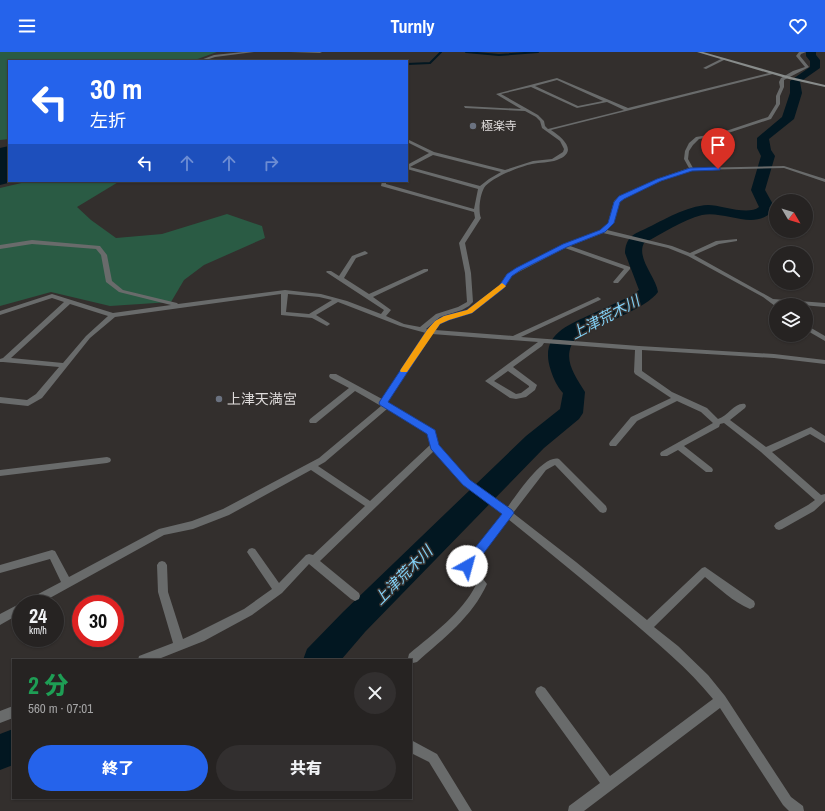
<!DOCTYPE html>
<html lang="ja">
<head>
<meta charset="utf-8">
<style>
	body { margin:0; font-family:"Archivo Narrow","Noto Sans JP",sans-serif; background:#322f2f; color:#f1f3f6; height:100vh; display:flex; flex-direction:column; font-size:15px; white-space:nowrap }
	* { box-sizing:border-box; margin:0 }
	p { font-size:13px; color:#a4a4a5 }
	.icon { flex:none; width:22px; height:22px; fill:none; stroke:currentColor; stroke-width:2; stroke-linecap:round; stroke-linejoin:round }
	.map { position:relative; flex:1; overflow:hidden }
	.sheet { position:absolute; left:12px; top:607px; width:400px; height:140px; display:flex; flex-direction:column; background:#262322; border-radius:0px; box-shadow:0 1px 3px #0004,0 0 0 1px #424040 }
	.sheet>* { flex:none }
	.guide { position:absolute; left:8px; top:8px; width:400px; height:122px; border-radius:0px; box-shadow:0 1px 3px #0004,0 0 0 1px #424040; background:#2563eb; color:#fff; overflow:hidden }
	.needle { width:26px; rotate:128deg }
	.tools { position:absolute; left:769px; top:142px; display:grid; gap:8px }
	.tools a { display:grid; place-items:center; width:44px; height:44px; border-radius:50%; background:#262322; box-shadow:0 1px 3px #0004,0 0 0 1px #424040; font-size:20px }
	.speed { position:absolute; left:12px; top:543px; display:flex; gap:8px; font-size:20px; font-weight:700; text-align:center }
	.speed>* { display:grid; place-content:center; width:52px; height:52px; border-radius:50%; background:#262322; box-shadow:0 1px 3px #0004,0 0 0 1px #424040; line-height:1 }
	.speed small { font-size:10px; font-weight:400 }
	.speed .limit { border:6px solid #d22; background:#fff; color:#111 }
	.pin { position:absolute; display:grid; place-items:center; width:34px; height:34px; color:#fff; margin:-41px -17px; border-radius:50% 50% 50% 0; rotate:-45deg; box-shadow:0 0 4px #0007 }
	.pin .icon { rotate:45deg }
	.me { position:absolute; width:44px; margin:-22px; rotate:38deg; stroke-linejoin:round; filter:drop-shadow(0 0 3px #0008) }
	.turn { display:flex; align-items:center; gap:14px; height:84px; padding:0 16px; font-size:18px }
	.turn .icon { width:52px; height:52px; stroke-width:2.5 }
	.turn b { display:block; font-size:28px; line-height:34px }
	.lanes { display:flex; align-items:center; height:38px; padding:0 16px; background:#0003; justify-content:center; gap:20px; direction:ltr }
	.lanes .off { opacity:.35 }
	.round { display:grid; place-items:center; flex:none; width:42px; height:42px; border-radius:21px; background:#322f2f }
	.overview { display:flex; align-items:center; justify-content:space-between; height:68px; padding:0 16px }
	h1 { font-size:24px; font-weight:800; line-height:30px; color:#1e9e55 }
	.primary-button { display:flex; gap:8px; margin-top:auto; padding:8px 16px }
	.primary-button a { flex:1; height:46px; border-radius:24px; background:#2563eb; color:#fff; font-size:16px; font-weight:800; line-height:46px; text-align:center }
	.primary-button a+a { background:#322f2f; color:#f1f3f6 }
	header { display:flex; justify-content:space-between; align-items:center; height:52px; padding:0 16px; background:#2563eb; color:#fff; font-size:18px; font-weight:800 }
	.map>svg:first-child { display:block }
</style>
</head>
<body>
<header><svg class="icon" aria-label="menu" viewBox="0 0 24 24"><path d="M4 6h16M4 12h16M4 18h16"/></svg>Turnly<svg class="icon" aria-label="heart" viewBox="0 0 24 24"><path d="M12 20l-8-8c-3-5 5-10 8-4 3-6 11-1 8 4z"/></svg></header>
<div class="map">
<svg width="825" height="759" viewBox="0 0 825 759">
	<rect width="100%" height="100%" fill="#332f2d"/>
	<path fill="#2a5b44" d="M0,0h217l-25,9h-183v78l-9,1z
		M30,129h90l-43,26 14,13 25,18 46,-4 65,-20 35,12 3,12 -61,27 -20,15 -13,22 -61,4 -59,-14 -51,14v-118z"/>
	<path fill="#021721" d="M9,94v35h7l-16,4v-37z"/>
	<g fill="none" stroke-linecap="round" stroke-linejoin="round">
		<path stroke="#021721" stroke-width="2" d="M466,0l33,3 39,-3
			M407,12l23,-1 11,-11"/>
		<path fill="#021721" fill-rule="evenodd" d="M806,0h10v3l4,5v8l-20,14 2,11 -8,26 -25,20 2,11 4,6 -10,34 10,18c-18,25 -49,2 -73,7 -20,5 -40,19 -58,28 -8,15 12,34 14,49 -11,16 -60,34 -80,43 -18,21 -5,37 7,57l-2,21 -4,6 -35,29 -179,184 -24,28h-38l4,-11 36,-37 183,-176 34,-27 3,-16c-6,-7 -9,-13 -12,-22 -12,-35 14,-45 41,-57 13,-6 26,-12 39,-18l8,-6 -14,-37c0,-6 2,-13 7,-17 3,-3 9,-5 13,-7 19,-9 41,-23 63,-24 13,0 40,11 51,2l-8,-17 10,-34 -4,-8v-10l25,-21 8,-24v-12l20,-14v-6l-4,-5z
			M13,677v36l-13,5v-36z"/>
		<path fill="#696b6b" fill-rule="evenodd" d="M243,0h11l-39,5 -12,4h-5l16,-6z
			M290,0h32l-2,1z
			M799,0h7l-5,2 -1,2 9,11 -25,13v7l-4,9v8l-9,15 -49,16 -23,4 -6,6 -4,6 -1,8 5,9 91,-2 41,13v3l-41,-14 -92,2 -31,11 -38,18 -4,3 -5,21 -7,7 65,16 18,7 26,-12 21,-2v2l-18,3 -25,11 79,44 52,4v4l-46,-4 1,2h-4v2l-1,-1 -12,-9 -75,-41 -20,-8 -65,-15 -33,13 60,21v2l-12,14h-4l-1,-1 11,-13 -59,-21 -54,28 -8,12 -32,25 -22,6 -10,5 -4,6 78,6 2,-1 83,-38 3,2 -1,1 -79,37 118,9 135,8 51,6v4l-51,-6 -132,-8v21l30,21 35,16 11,11c10,-3 17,-17 27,-15l1,2 -1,2 -15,12 36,27 45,-20 14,9v7l-15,-9 -38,18 49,43 4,-1v7l-11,10 -32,18 -3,1 -3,-1 -2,-3 2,-3 32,-18 7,-5 -54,-48 -37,-29 -4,1 -1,3 -35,19 28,22 1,2 -1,2h-6l-28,-22 -11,6h-6l-1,-2 1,-2 52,-29 -12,-11 -24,-11 -40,20 -21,25h-6l-1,-2 1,-2 21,-25 40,-19 -36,-24 -1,-2 1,-22 -91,-7 -2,3 -29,21 24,18 -2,5 -9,7 -10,2 -6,-1 -25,-17 53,-39 -106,-8 -45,68 48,29 3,14 32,35 37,28c9,-12 36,-54 52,-49l47,47 1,3 -1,3 -3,1 -3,-1 -45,-47 -9,5 -33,43 63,49 71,58 55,-52 3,-1 49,34 1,3 -1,3 -4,2c-17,-7 -31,-21 -45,-32l-51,50 24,19 30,29 17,21 66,101 12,9 1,5h-15l-6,-6 -63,-97 -136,103h-16l1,-5 31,-23 -63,-87 -2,-4 2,-4 4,-2 4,2 65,88 103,-77c-25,-31 -56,-56 -86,-82 -39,-33 -79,-66 -119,-98l-35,47 14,18c-15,33 -43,54 -70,78l-4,1 -2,-1v-2h-3v-2l1,-4c25,-21 52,-40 67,-69l-14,-19 40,-52 -38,-30 -30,-33 -114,110 39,32 1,3 -1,3 -4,2 -4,-2 -42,-35 -27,29 -30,22 -48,26 -48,19h-18l1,-4 34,-13 -15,-51 -1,-27 2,-3 3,-1 3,1 2,3 1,27 15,47 13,-6 48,-24 28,-20 -23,-34 -2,-3 2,-3 3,-1 3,1 24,34 27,-28 3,-1 4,1 52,-49 -54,-36 -82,45 -36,14 -29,6 -125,69h-15l1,-3 36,-19 -11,-23 -50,14v-8l52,-15 3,1 14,26 90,-48 33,-8 31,-12 96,-51 62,-52 -26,-15 -39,32h-6l-1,-2 1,-2 39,-31 -19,-10 -1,-2 1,-2h6l46,25 44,-66 -26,-7 -62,-24 -22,13 13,8 1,1 -3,2 -15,-8 -31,-3v-21l-166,23 -25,21 -48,60 -14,8 -28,-3v-6l27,3 9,-6 23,-27 -56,-5h-3v-3l3,-1 61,-56 -12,-4 -52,17v-4l52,-17 61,19 58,-8 -52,-13 -13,-10 -5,-27 -5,-6 -64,-5 -32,5v-4l32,-5 68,6 7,9 5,26 11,9 54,13 1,1 107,-14 36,4 26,7 34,13 3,-4 -58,-38 1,-1h4l8,5 13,-20 13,-5 3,2 -1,1 -11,4 -12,20 25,16 55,-25h4v2l-55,26 18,13 -5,6 18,8 16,3 16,-13 22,-7 9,-5 -2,-29 -6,-30 16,-25 -1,-6 -93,-26 1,-5h4v3l88,25 4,-20 -71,-20v-4l22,-12 -22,-11v-3l27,13 71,18 28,-9 19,-2 11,-7 1,-3 -4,-8 -18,-13 -2,-7 -4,-4 -11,-6 -60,-3 -1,-2 57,3 -25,-15 61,-16 71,30 145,-36v2l-222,56c12,8 28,22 6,30 -8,3 -17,2 -25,4 -11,2 -42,14 -48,24 -4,7 -6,23 -3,30l-16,25 6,30 2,29 -4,4 -7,4 -22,7 -14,12 2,1 7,-8 10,-5 22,-6 10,-7 22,-18 8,-12 10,-6 46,-23 38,-15 7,-7 6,-22 5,-4 38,-18 32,-11 -5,-9 1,-8 4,-8 7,-6 24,-4 48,-16 8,-13v-8l4,-9 -1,-5 2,-4 12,-7 12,-4 -9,-11zM557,28l46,21 -25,5 -43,-20zM531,35l46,21 30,-6 17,8 -76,19 -3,-3 -1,-5 -6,-6 -37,-21zM433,103l68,17 -12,7 -9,7 -70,-19zM288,242l31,3 13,3 -23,14 -23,-2zM70,252l38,12 -22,20 -23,27 -52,-5zM508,319l21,15v1l-8,6 -5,1 -22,-13zM387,357l41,25 2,11 -60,56 -52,-35 7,-4z
			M723,6l3,1 -20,10 -3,-1z
			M806,273l19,11v5l-19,-11z
			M107,405l3,1 1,2 -1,2 -3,1 -107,13v-6z
			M21,551l2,1h-2v9l-21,12v-11z
			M13,654v12l-13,5v-12z
			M411,688l26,14 35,57h-13l-30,-49 -18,-9z"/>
		<path fill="#888c8b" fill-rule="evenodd" d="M697,0h6l88,25 34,8v2l-36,-8z"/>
	</g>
	<path fill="#2563eb" stroke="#184099" d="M718,115l2,1v2l-28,1 -31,10 -37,18 -4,3 -6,21 -9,9 -38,15 -46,23 -9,6 -8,12 -32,25 -23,7 -9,4 -7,9 -45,69 47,28 4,15 22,25 9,10 42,30 2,3 -43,57 -4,1 -4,-1 -2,-4 2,-3 39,-49 -39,-29 -9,-10 -23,-26 -4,-15 -47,-29 -1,-2 1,-2 47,-71 8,-9 9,-5 23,-6 32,-24 8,-12 9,-6 47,-24 37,-14 8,-7 6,-21 5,-6 38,-17 33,-11z"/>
	<path fill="#f59e0b" d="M502,231l4,3 -1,1 -33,26 -23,7 -9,4 -33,48h-6l-1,-1 1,-2 26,-39 8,-9 9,-5 23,-6z"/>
	<g fill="#6b7280" stroke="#332f2d" stroke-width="1.5">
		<circle cx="473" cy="74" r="4"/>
		<circle cx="219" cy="347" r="4"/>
	</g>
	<g text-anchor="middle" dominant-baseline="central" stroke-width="3" stroke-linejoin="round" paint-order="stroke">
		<g font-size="12" fill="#dfdcdb" stroke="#332f2d" text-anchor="start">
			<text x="481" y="74">極楽寺</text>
		</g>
		<g font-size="14" fill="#dfdcdb" stroke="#332f2d" text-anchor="start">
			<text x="227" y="347">上津天満宮</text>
		</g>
		<g font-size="15" font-style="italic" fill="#82d0f5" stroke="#332f2d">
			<text transform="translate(605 265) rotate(-28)">上津荒木川</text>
			<text transform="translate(403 523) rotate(-45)">上津荒木川</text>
		</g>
	</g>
</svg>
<div class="tools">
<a><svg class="needle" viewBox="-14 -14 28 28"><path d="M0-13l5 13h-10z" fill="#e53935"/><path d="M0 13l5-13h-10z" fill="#a4a4a5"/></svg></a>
<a><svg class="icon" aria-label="search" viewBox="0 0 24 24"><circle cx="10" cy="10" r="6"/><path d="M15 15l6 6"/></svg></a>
<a><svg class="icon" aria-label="layers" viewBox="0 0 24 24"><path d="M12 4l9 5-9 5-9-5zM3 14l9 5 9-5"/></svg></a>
</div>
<div class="speed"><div>24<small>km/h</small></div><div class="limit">30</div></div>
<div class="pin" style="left:718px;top:117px;background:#d93025"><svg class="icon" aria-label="arrive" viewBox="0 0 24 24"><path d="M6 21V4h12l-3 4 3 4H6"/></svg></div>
<svg class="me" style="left:467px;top:514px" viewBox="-20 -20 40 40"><circle r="19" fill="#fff"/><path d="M0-13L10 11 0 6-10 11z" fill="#2563eb"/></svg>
<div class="guide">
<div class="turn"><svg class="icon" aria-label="left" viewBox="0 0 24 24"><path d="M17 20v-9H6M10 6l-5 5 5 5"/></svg><div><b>30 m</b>左折</div></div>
<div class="lanes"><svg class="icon" aria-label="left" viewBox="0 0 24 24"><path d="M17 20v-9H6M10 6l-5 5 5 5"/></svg><svg class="icon off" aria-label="ahead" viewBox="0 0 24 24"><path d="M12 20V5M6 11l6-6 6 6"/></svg><svg class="icon off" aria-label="ahead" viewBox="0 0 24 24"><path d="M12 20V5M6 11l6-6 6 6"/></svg><svg class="icon off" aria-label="right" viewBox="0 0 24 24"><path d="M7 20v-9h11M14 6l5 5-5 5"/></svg></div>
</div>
<section class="sheet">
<div class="overview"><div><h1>2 分</h1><p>560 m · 07:01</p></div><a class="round"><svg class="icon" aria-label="close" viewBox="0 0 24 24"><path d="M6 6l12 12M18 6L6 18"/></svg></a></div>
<div class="primary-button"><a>終了</a><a>共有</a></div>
</section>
</div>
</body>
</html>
